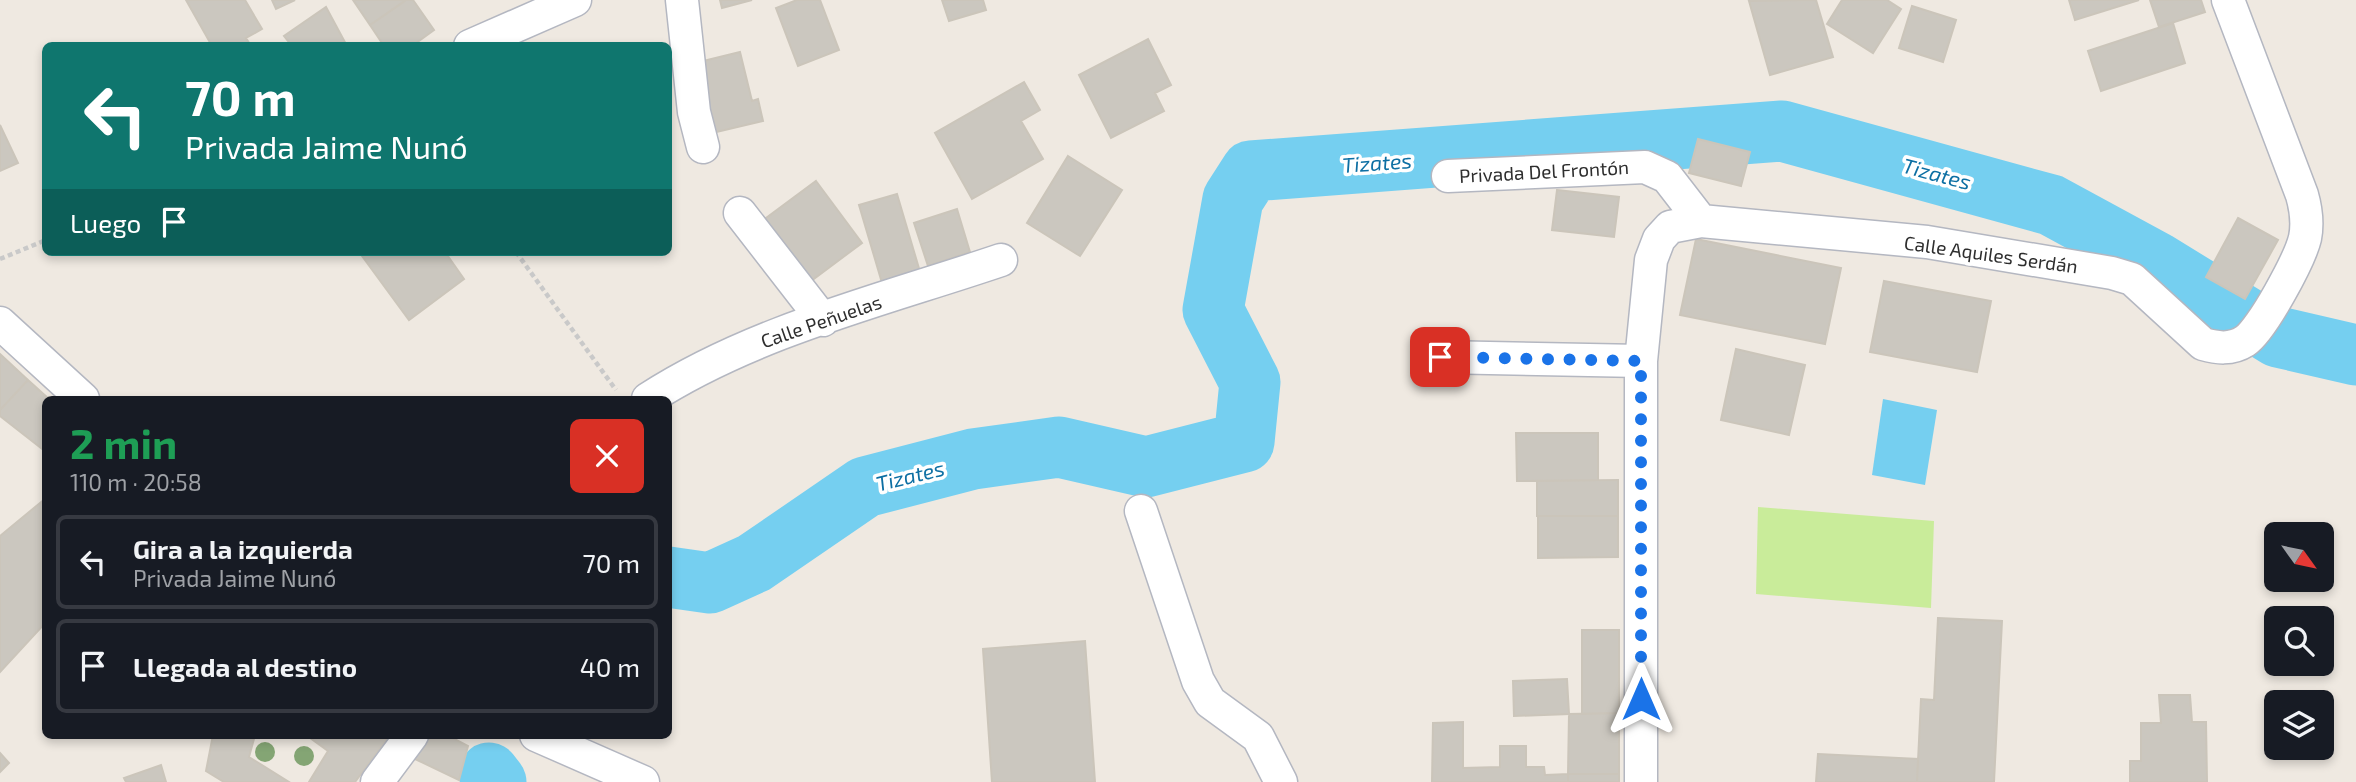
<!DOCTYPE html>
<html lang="es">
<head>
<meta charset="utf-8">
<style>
	body { margin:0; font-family:"Exo 2",sans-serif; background:#242831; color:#f1f3f6; height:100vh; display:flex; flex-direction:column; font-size:26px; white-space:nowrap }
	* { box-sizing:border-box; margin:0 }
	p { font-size:23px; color:#9ea1a6 }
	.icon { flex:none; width:38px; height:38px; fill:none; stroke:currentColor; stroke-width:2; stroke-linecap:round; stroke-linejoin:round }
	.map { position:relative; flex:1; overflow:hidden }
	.drawer { position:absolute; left:42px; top:396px; width:630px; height:343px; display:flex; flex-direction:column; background:#171b24; border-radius:10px; box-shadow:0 4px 10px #0003 }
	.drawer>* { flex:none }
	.hud { position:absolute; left:42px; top:42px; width:630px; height:214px; border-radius:10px; box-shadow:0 4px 10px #0003; background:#0f766e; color:#fff; overflow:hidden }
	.needle { width:46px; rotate:123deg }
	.buttons { position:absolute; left:2264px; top:522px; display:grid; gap:14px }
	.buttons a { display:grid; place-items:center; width:70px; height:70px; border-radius:10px; background:#171b24; box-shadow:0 4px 10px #0003; font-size:35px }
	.pin { position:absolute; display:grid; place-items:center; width:60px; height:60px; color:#fff; margin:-30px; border-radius:14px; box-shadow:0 4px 10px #0006 }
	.me { position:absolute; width:77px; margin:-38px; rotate:0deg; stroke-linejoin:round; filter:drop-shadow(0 0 5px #0008) }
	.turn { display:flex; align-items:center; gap:24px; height:147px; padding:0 28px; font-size:32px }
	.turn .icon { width:91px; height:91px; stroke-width:2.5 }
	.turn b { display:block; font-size:49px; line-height:60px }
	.then { display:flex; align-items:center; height:66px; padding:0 28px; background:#0003; gap:14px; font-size:26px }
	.round { display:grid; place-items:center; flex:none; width:74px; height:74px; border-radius:10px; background:#242831 }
	.overview { display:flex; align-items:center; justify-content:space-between; height:119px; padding:0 28px }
	h1 { font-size:42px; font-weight:700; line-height:52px; color:#1e9e55 }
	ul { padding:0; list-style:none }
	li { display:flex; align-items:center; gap:21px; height:94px; margin:0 14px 10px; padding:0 14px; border:4px solid #363941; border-radius:10px }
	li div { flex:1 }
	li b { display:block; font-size:26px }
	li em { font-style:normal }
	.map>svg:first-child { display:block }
</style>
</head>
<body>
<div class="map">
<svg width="2356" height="782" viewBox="0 0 2356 782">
	<rect width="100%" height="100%" fill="#efe9e1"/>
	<path fill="#c9ec9a" d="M1758,507l176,14 -3,87 -175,-14z"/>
	<path fill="#75cff0" d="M1883,399l54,11 -12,75 -53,-10z"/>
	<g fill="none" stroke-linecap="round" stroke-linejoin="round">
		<path stroke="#75cff0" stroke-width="61" d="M668,577l42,6 44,-20 111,-76 108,-28 86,-12 87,20 98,-25 6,-60 -37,-72 20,-111 18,-28 531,-40 269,74 105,57 122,75 78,18
			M489,773l7,9"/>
	</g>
	<path fill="#cbc7bf" stroke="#cbc5ba" stroke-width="2" d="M186,0h59l17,29 -16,9 5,8h-39z
		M272,0h23l-19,9z
		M353,0h52v1l-35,24z
		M413,0l21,30 -22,16h-28l-14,-21 36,-25z
		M720,0h32l-30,8z
		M797,0h23l19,50 -41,16 -22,-58z
		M942,0h41l3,10 -37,11z
		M1816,0l17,57 -63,18 -21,-74z
		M1842,0h45l14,9 -28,44 -46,-29z
		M2069,0h70l-64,20z
		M2150,0h51l4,12 -46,15z
		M1912,6l44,14 -13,42 -44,-14z
		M326,7l21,39h-55l-8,-10z
		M2173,23l12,40 -84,28 -13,-40z
		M1148,39l23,46 -16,8 9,18 -53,27 -32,-63z
		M740,52l12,49 6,-2 5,22 -51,12 -17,-70z
		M1024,82l16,28 -19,11 22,38 -71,40 -37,-66z
		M0,125l18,38 -18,8z
		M1698,139l52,13 -9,34 -52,-13z
		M1068,156l54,34 -42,66 -53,-33z
		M816,181l46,62 -55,41 -45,-63z
		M1557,190l62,7 -5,40 -62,-7z
		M897,194l26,88 -38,11 -26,-88z
		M957,209l13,43 -42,14 -14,-43z
		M2238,218l40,22 -33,59 -39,-22z
		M1696,239l145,29 -16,76 -145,-29z
		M367,252h78l19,27 -55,41 -47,-64z
		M1884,281l107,20 -14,71 -107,-20z
		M1736,349l69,16 -16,70 -68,-15z
		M0,354l28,26 -28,30z
		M28,380l21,19h-3v53l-46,-36v-6z
		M1516,433h82v47l-81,1z
		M1618,480v36h-81v-35z
		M46,498v124l-46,50v-136z
		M1538,516h80v41l-80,1z
		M1938,618l64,3 -8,161h-77l4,-83 13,1z
		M1582,630h37v83l-37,1z
		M1085,641l10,141h-103l-9,-133z
		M1567,679l2,35 -55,2 -1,-35z
		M2159,695h31l2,27h14l1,60h-77v-21h11v-38h20z
		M1619,713v61h-51l1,-60z
		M1463,722v46l37,-1v-21h26v21h18l1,8 23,-1v8h-136l1,-59z
		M213,735h42l-6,22 40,25h-65l-18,-11z
		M306,735h84l-35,47h-46l19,-31z
		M430,735h17l21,11 -9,34 -46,-22z
		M0,753l9,10 -9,9z
		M1818,754l100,5 -1,23h-101z
		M161,765l5,17h-40l-2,-4z
		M1568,774h51v8h-51z"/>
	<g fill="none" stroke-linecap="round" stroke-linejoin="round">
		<g stroke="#b4b7c1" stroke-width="35">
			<path id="street" d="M682,0l12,112 9,35
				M470,46l105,-46
				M1448,176l197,-9 22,10 34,44
				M740,213l83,107
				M0,323l83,76
				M1440,357l201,4
				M648,399c105,-68 235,-99 353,-139
				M1141,511l57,170 12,21 48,35 23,45
				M536,735l107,47
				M377,782l35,-47
				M1641,782v-421l10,-101 8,-21 11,-12 31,-6 226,21 185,31 20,6 71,65c14,4 28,6 42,-3 17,-11 55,-82 60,-103 3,-15 1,-29 -3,-43l-74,-195"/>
		</g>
		<path stroke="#c9c9c9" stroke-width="4.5" stroke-dasharray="5 3.5" stroke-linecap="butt" d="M516,252l100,138
			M0,259l46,-19"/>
		<use href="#street" stroke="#fff" stroke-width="32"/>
	</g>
	<g fill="#84a574">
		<circle cx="265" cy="752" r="10"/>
		<circle cx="304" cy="756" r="10"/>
	</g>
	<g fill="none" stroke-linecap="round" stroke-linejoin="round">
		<path stroke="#1a73e8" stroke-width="12" stroke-dasharray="0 21.6" d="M1440,357l201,4v338"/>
	</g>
	<g text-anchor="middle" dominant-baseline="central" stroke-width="7" stroke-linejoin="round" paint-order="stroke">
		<g font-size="19" fill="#2e2e2e" stroke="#fff">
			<text transform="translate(1544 171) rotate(-3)">Privada Del Frontón</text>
			<text transform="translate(1991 254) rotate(8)">Calle Aquiles Serdán</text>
			<text transform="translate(821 321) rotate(-19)">Calle Peñuelas</text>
		</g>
		<g font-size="21" font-style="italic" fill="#0d6fa3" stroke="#fff">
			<text transform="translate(1377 162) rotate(-4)">Tizates</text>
			<text transform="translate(1937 173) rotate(15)">Tizates</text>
			<text transform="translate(910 475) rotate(-14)">Tizates</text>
		</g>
	</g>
</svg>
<div class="buttons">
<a><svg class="needle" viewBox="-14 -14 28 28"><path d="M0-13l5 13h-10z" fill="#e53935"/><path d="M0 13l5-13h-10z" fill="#9ea1a6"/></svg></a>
<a><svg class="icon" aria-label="search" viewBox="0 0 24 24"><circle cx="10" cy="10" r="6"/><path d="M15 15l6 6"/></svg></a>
<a><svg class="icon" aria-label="layers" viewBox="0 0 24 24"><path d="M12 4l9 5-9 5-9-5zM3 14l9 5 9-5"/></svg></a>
</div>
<div class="pin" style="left:1440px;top:357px;background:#d93025"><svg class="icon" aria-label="arrive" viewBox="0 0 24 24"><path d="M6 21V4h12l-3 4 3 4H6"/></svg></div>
<svg class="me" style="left:1641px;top:699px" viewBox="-20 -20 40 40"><path d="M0-17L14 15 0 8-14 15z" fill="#1a73e8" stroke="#fff" stroke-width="4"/></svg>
<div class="hud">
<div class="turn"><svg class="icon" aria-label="left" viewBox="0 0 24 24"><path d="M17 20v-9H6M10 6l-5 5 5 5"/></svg><div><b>70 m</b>Privada Jaime Nunó</div></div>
<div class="then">Luego<svg class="icon" aria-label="arrive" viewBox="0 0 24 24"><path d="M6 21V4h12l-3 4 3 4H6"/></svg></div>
</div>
<section class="drawer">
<div class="overview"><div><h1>2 min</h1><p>110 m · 20:58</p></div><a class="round" style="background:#d93025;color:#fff"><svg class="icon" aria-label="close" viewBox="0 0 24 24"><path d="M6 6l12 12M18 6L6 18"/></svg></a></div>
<ul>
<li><svg class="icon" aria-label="left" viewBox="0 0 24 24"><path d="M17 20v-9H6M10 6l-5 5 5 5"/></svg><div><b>Gira a la izquierda</b><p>Privada Jaime Nunó</p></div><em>70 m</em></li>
<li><svg class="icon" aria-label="arrive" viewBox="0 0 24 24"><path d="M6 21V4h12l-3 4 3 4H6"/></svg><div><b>Llegada al destino</b></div><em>40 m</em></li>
</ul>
</section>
</div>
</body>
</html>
